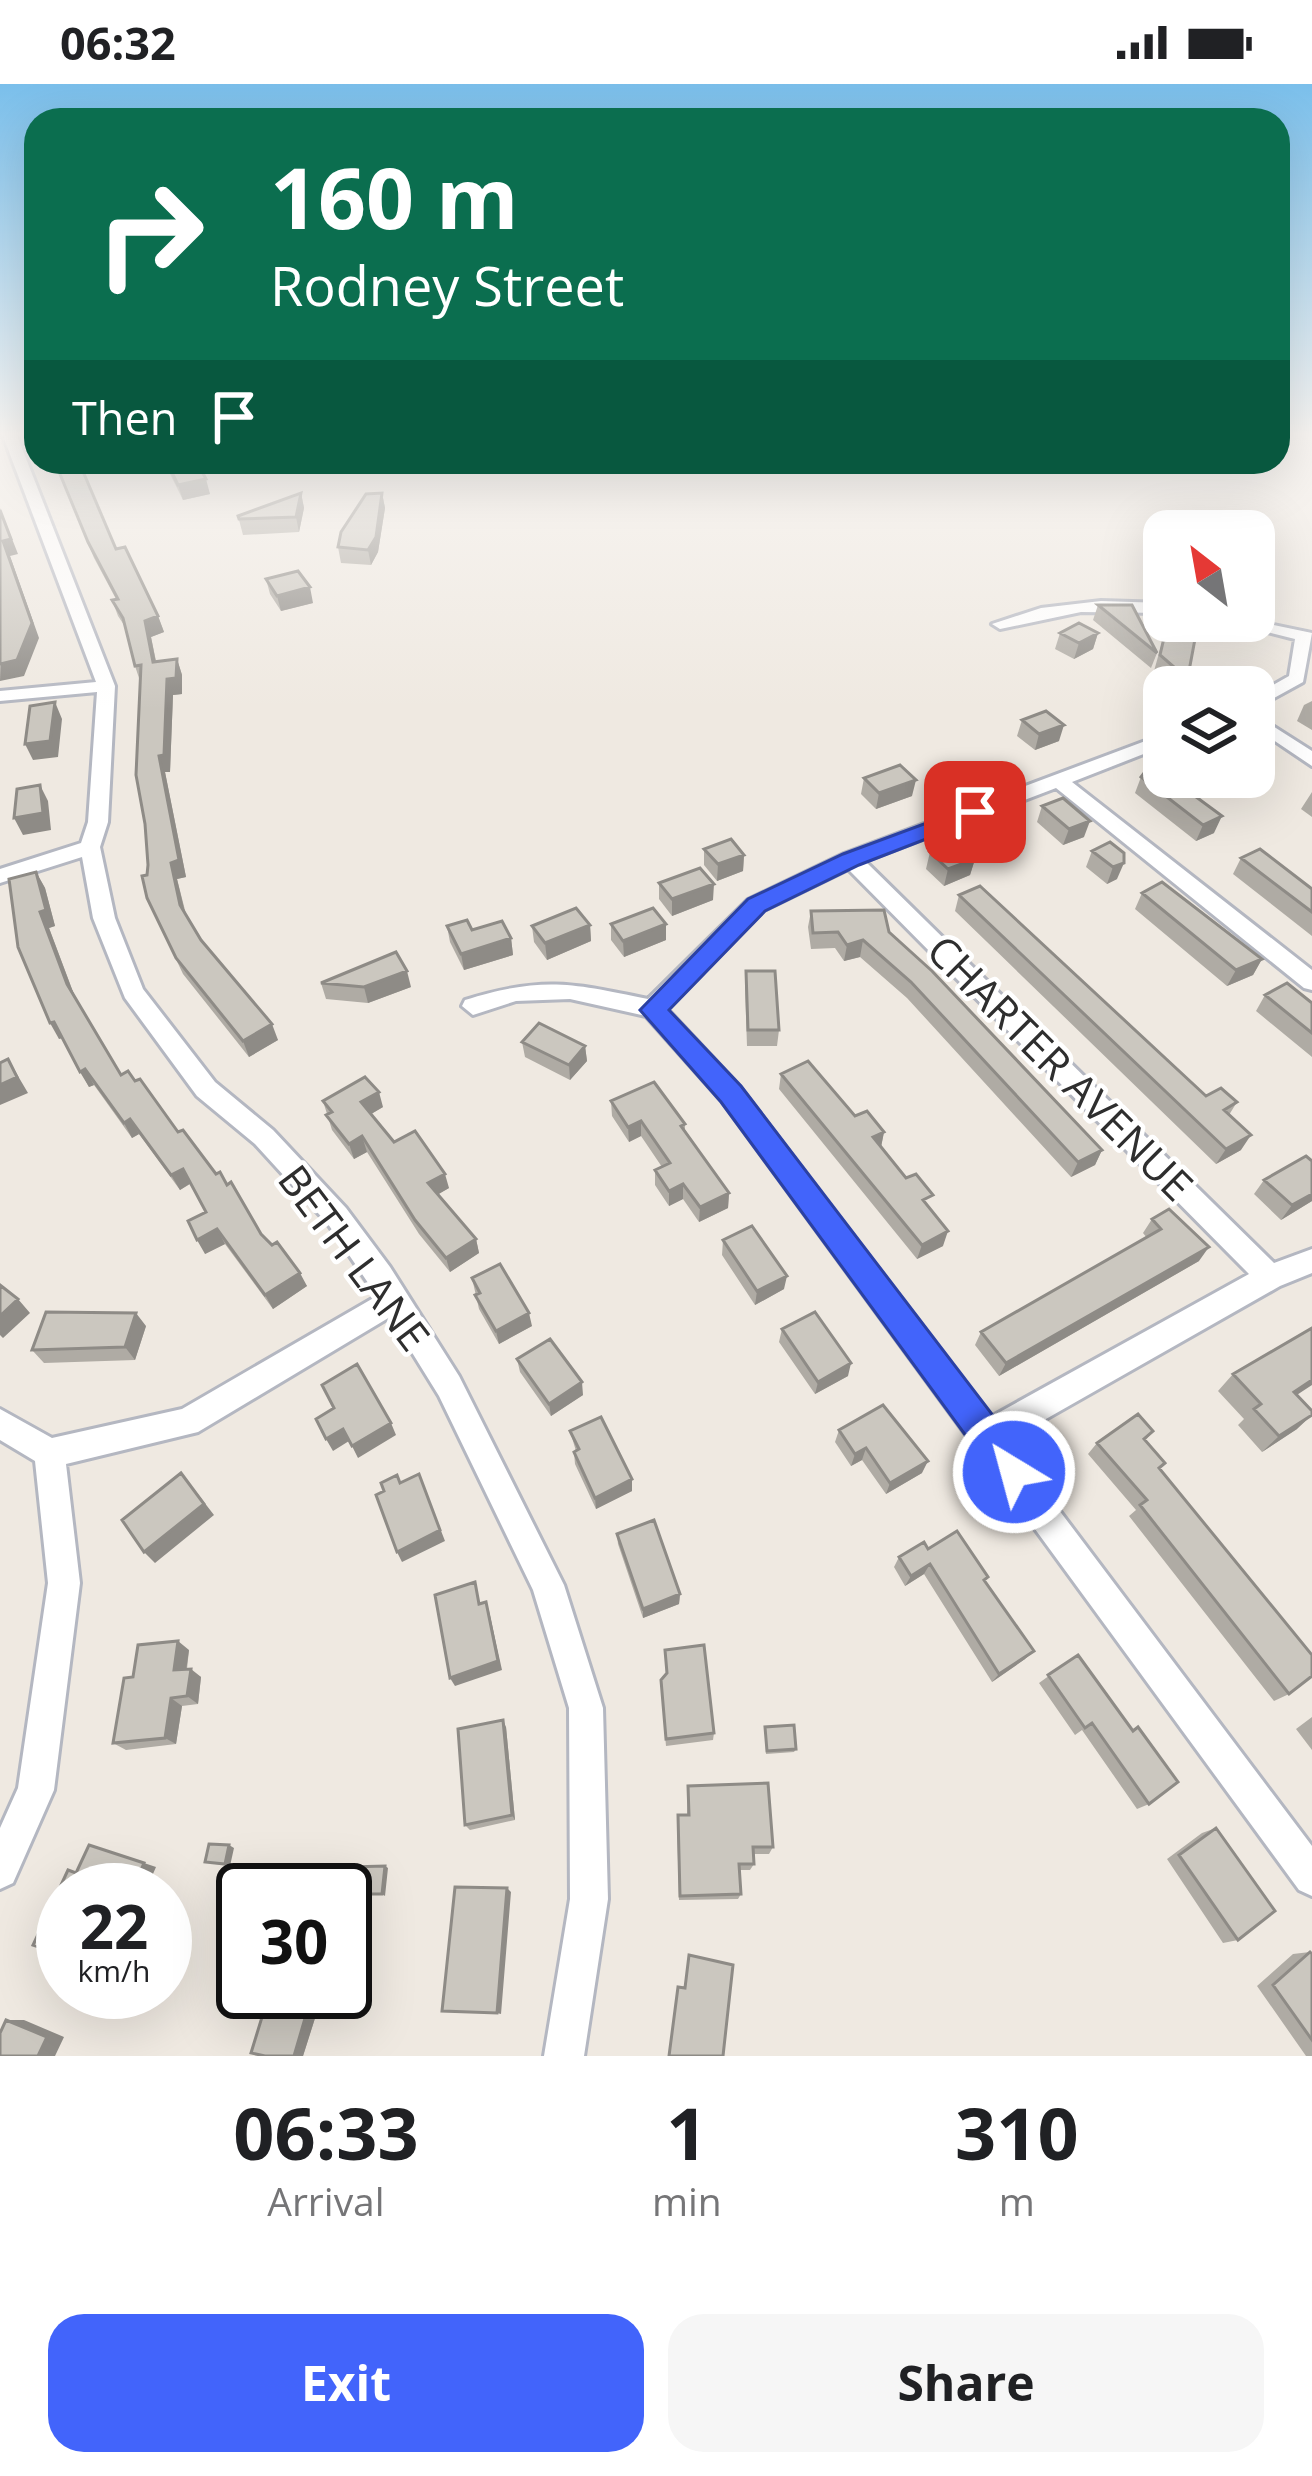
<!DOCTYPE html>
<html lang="en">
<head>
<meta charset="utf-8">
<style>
	body { margin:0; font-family:"Open Sans",sans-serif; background:#f6f6f6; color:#202124; height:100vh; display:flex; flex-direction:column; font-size:45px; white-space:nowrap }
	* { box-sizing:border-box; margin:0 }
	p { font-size:39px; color:#757577 }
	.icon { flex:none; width:66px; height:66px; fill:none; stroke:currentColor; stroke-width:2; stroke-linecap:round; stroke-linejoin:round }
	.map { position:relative; height:1972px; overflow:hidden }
	.drawer { display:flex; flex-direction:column; background:#fff; flex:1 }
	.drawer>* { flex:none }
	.guide { position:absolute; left:24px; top:24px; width:1266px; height:366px; border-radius:36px; box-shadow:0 12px 48px #0002; background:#0b6e4f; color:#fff; overflow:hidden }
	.needle { width:78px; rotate:329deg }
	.tools { position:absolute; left:1143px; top:426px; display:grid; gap:24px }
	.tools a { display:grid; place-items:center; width:132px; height:132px; border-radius:24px; background:#fff; box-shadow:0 12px 48px #0002; font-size:60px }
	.speed { position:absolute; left:36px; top:1779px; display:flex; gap:24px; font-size:60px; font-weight:700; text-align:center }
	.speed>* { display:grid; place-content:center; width:156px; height:156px; border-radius:50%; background:#fff; box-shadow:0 12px 48px #0002; line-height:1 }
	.speed small { font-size:30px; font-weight:400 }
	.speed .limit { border:6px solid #111; border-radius:18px; background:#fff; color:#111 }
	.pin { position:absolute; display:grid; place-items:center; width:102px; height:102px; color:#fff; margin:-51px; border-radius:24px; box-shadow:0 6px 18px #0006 }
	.me { position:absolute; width:132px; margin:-66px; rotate:323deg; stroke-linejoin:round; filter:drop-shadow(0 0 9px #0008) }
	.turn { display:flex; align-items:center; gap:42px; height:252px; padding:0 48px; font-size:54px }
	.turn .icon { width:156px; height:156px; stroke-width:2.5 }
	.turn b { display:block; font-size:84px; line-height:102px }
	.then { display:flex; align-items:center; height:114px; padding:0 48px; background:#0003; gap:24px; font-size:45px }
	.eta { display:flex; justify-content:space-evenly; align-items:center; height:204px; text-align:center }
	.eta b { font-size:72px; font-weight:700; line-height:84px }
	.button { display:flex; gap:24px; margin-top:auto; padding:24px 48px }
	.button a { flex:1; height:138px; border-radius:36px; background:#4264fb; color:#fff; font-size:48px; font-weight:700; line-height:138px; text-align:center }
	.button a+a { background:#f6f6f6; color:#202124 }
	.status { display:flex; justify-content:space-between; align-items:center; height:84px; padding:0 60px; background:#fff; direction:ltr }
	.status svg { height:33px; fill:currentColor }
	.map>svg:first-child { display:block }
</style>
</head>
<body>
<div class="status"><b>06:32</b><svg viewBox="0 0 49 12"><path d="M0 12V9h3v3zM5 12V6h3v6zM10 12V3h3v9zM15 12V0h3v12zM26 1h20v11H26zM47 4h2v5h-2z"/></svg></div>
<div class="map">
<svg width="1312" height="1972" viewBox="0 0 1312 1972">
	<rect width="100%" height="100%" fill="#efe9e1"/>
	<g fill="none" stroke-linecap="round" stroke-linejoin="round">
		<g stroke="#b4b7c1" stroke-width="6">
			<path id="minor" d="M2,349h14l99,253 -7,136 -8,25 15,71 28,71 72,93 58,48 73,78 44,59 69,109 105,209 39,123 5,191 -24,157h-40l26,-157 -1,-191 -36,-118 -94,-194 -49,-79 -192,115 -132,32 14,119 -26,207 -41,93 -13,6v-61l18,-40 30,-205 -13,-122 -35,-21v-31l52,29 130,-29 195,-113 -49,-72 -73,-80 -58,-48 -72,-98 -32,-80 -11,-61 -82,26v-14l81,-26 7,-21 9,-130 -97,9v-10l96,-9z
				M1101,517l63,2v10l-83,-1 -81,17 -8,-5 49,-16z
				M1224,537h30l58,12 -9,49 -49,27v-13l35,-20 6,-37z
				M1254,630l58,37v15l-58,-39z
				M1164,650v12l-92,36 240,188v20l-8,-2 -248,-200 -191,73 409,402 38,-14v24l-32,13 -273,155 305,405v50l-13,-6 -577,-789 -76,-85 -76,-17 -54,2 -43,14 -11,-9 3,-6c78,-24 106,-17 183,-1l100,-99 96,-46zM848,785l401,405 -260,144 -249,-331 -73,-78 97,-99z"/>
		</g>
		<use href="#minor" fill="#fff" fill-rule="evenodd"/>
	</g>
	<path fill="#afaba4" d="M55,378l61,87 42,67 6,16 -13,5 5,24 21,-2 5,16v19l-9,1 -3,77h-5l21,105 -9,2 9,35 15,26 77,100 -29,17 -66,-83 -36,-76 1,-33 -8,-184 -5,-15 -9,-38 -8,-12 -6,-16 4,-1 -22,-41z
		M164,378h33l13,32 -27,6z
		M301,409l3,15 -5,24 -56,3 -5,-19z
		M382,409l3,15 -7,44 -7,13 -30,-2 -3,-16z
		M266,495l47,24 -32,8 -11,-17z
		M1098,521l59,48 -6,15 -58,-48z
		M1168,537l18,66h-22v10l-12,-8 5,-15 -3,-3z
		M1060,549h38l-5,16 -19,10 -19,-10z
		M1312,617v29l-15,-9 7,-16z
		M1022,636l37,21 -24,9 -18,-14z
		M1141,693l73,56 -18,8 -61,-48z
		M864,694l48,18 -36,13 -15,-15z
		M1312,708v25l-11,-8z
		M1042,722l42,31 -21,8 -26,-23z
		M1110,758l7,37 -10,5 -21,-17 6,-16z
		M704,765l40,6 -1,16 -26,10 -13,-16z
		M930,768l45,7 -5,16 -26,11 -18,-17z
		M1241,774l71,31v47l-79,-62z
		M36,788l9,16 10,38 -6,2 26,69 46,78 106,110 34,49 46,52 -34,23 -48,-65 -20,10 1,-42 -16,-28 -10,6 -41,-56 -7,4 -38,-53 -5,2 -26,-49 -4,1z
		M659,799l54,17 -41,16 -13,-17z
		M1142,809l120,66 -9,16 -26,11 -92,-77z
		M959,811l247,201 31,6 -8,13 12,35 -25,14 -261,-253z
		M811,827l78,21 213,218 -7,15 -24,12 -164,-179 -47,-41 -16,4 -9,-13 -24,1 -3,-22z
		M611,840l55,16 -42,17 -13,-17z
		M590,841l1,16 -44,19 -13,-18 -2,-16z
		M447,842l64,12 2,17 -49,15 -14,-28z
		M746,887l33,59 -2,16h-30l-2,-59z
		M321,899l90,4 -43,16 -42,-4z
		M1265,911l47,8v54l-56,-46z
		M522,958l63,4 2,15 -17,19 -45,-23z
		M781,990l103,58 -3,15 48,61 14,38 -26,13 -138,-170z
		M323,1017l60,6 -12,7 23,28 55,46 -11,6 38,45 3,14 -29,19 -31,-38 -52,-82 -13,7 -22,-29z
		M611,1017l74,23v6l44,63 -1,15 -29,14 -16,-23 -14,7 -14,-21v-15l7,-3 -21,-31 -12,6 -17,-26z
		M1264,1096l48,21 -31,19 -27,-26z
		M1152,1135l47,42 -200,115 -24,-31 6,-13 166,-94 -4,-5z
		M723,1156l61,49 -29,16 -33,-50z
		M472,1194l60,48 -33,18 -20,-35z
		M146,1242l-11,34 -91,3 -12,-13z
		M782,1245l66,47 -33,18 -36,-52z
		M517,1275l66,36 -32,21 -31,-44z
		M1233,1290l64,21v34l-35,23 -24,-27 6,-6 -26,-28z
		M839,1346l83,43 -36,21 -24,-34 -11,6 -16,-24z
		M570,1347l62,48v12l-36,18 -21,-45 -1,-12 2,-1z
		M1153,1347l-8,10 15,28 129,225 -15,7 -145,-185 7,-6 -48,-56 9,-11z
		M617,1450l63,60 -1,10 -36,14 -25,-74z
		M928,1465l97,110 -33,23 -68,-108 -19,12 -11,-19 5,-10z
		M189,1566l-2,19 14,8 -3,27 -16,2 -6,38 -50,6 -13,-7 20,-66z
		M665,1566l49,83 -1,7 -47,6 -5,-58 5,-14z
		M1078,1571l71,149 -12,5 -55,-79 -7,5 -36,-52z
		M1312,1633v33l-16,-21z
		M506,1643l9,93 -45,10 -5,-5z
		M765,1643l31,22 -2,3 -28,2z
		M688,1702l85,61 -4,7h-16l1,10 -4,6h-10l1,24 -3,5 -59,1 -2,-78 1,-7h9z
		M1216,1744l22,112 -15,3 -56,-84 35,-26z
		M1310,1868l2,2v102h-6l-49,-70 36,-32z
		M266,1920l11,1 39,10 -13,41z"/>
	<path fill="#8e8b86" d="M206,395l4,15 -27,6 -5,-15z
		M301,409l3,15 -5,24 -3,-15z
		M382,409l3,15 -7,44 -7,13 -3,-15z
		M0,424l18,46 -8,2 29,82 -15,38 -24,5 3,-140z
		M310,503l3,16 -32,8 -4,-15z
		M158,532l6,16 -13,5 8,41 -6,-16 -8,-41z
		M1098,549l-5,16 -19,10 5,-16z
		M177,575l5,16v19l-9,1 -3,77h-5l21,105 -9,2 10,42 -7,-16 -9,-42 -12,-107 8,-77z
		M55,618l7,17 -4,38 -25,3 -8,-16z
		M1064,641l-5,16 -24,9 4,-16z
		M916,696l-4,16 -36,13 3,-16z
		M40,701l8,16 3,29 -28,5 -9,-17z
		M1222,732l-8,17 -18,8 7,-16z
		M1090,737l-6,16 -21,8 6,-16z
		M744,771l-1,16 -26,10 1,-17z
		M975,775l-5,16 -26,11 4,-17z
		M1124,779l-7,16 -10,5 6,-17z
		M36,788l9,16 10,38 -6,2 27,72 -9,-16 -27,-72z
		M714,800l-1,16 -41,16v-17z
		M666,840v16l-42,17 -1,-16z
		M590,841l1,16 -44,19 -2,-17z
		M511,854l2,17 -49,15 -3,-16z
		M863,856l-3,17 -16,4 3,-16z
		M1262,875l-9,16 -26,11 9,-16z
		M407,887l4,16 -43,16 -4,-16z
		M54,938l10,15 -5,2 -9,-16z
		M272,940l6,16 -29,17 -6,-16z
		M585,962l2,15 -17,19 -1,-15z
		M8,975l20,34 -28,12v-20z
		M85,985l9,16 -5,2 -9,-15z
		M379,1008l4,15 -17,10 -5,-15z
		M130,1035l9,15 -7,4 -8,-15z
		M641,1037v15l-12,6 -1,-15z
		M884,1048l-3,15 -8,-10z
		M1251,1051l-10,15 -25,14 10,-15z
		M362,1052l5,16 -13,7 -5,-15z
		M1102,1066l-7,15 -24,12 7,-15z
		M183,1085l8,14 -11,7 -9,-15z
		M445,1090l4,14 -17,10 -4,-15z
		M683,1100v15l-14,7v-15z
		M729,1109l-1,15 -29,14 1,-15z
		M1312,1110v7l-31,19 11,-15z
		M217,1145l8,15 -20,10 -8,-14z
		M948,1147l-5,15 -26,13 5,-14z
		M476,1155l3,14 -29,19 -4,-14z
		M1209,1163l-10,14 -200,115 7,-13z
		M300,1189l7,13 -34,23 -8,-14z
		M787,1192l-3,13 -29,16 2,-14z
		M18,1215l12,14 -27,25 -3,-3v-19z
		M136,1229l10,13 -11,34 -10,-13z
		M529,1229l3,13 -33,18 -3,-13z
		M851,1279l-3,13 -33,18 3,-12z
		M1312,1296v5l-35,23 17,-16z
		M582,1298l1,13 -32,21 -2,-12z
		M1312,1331l-15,14 -35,23 17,-16z
		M391,1339l5,12 -38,23 -6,-12z
		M343,1345l6,12 -16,10 -7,-12z
		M866,1364l-4,12 -11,6 4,-12z
		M928,1377l-6,12 -36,21 4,-11z
		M419,1390l26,67 -43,21 -5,-10z
		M632,1395v12l-36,18 -1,-11z
		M190,1400l24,31 -59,48 -11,-11z
		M930,1480l-6,10 -19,12 6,-10z
		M680,1510l-1,10 -36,14v-9z
		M486,1518l3,9 13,59 -47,16 -5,-8z
		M178,1557l11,9 -4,28 -11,-8z
		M1034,1567l-9,8 -33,23 7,-8z
		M191,1585l10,8 -3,27 -11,-8z
		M171,1614l11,8 -6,38 -11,-6z
		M503,1636l3,7 9,93 -3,-5z
		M229,1761l5,3 -4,18 -5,-2z
		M144,1779l12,4 -10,23h-14z
		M385,1782l3,2 -3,28 -3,-2z
		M507,1804l4,4 -10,122 -4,-1z
		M306,1931h10l-13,41h-9z
		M6,1936h18l40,17 -9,19h-17z"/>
	<path fill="#cbc7bf" stroke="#8e8b86" stroke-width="3" d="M55,378h24l37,87 9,-2 33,69 -13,5 8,41 24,-3 -1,19 -9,1 -3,76 -5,1 20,104 -8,3 9,42 21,35 71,84 -29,17 -67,-83 -29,-60 -5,-22 5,-1 1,-10 -3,-41 -9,-49 5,-110 -6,1 -12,-48 -11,-18 6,-1 -30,-57z
		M167,378h30l9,17 -28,6z
		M301,409l-5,24 -57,2 -1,-3z
		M382,409l-6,44 -8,13 -30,-3 3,-15 25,-38z
		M0,426l11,29 -8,2 29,82 -15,37 -17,4z
		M298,487l12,16 -33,9 -11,-17z
		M1098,521h34l25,48z
		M1168,537l27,18 -9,48h-8l-20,-14 16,-6 -14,-12z
		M1079,539l19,10 -19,10 -19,-10z
		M55,618l-5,39 -25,3 5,-38z
		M1046,627l18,14 -25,9 -17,-14z
		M1151,680l13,9v4h5l53,39 -19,9 -62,-48z
		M900,681l16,15 -37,13 -15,-15z
		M40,701l3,28 -29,5 3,-29z
		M1063,714l27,23 -21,8 -27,-23z
		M731,755l13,16 -26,9 -14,-15z
		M956,758l19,17 -27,10 -18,-17z
		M1110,758l14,11v10l-11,4 -21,-16z
		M1260,765l52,40v23l-71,-54z
		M700,784l14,16 -42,15 -13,-16z
		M36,788l10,38 -6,2 27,72 54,91 7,-4 7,10 5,-2 38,53 5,-2 33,44 4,-2 7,13 4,-3 30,52 11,11 5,-3 23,31 -35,22 -48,-66 -20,11 -9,-19 18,-9 -23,-43 -12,6 -41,-56 -6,4 -39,-54 -5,3 -26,-50 -4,1 -32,-76 -9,-68z
		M1162,798l100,77 -26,11 -94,-77z
		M980,802l226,210 15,-8 16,14 -13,8 27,25 -25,14 -267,-254z
		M576,824l14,17 -45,18 -13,-17z
		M653,824l13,16 -43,17 -12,-17z
		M884,826l5,22 43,39 170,179 -24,12 -167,-180 -48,-42 -16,5 -9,-13 -25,1 -2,-22z
		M467,836l5,10 30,-9 9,17 -50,16 -14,-28z
		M396,868l11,19 -43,16 -43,-4z
		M746,887h29l4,59h-31z
		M1287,899l25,20v30l-47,-38z
		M539,939l46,23 -16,19 -47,-23z
		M8,975l9,18 -17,8v-22z
		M808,977l47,55 12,-5 17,21 -11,5 33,41 10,-4 17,21 -10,5 25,31 -26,14 -141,-171z
		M365,993l14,15 -18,10 33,40 21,-11 30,43 -17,9 48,56 -30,19 -31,-38 -53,-84 -13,8 -23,-29 6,-3 -9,-11z
		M654,998l31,42 -4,2 48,67 -29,14 -17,-23 -14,7 -14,-21 15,-7 -29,-42 -13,6 -17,-26z
		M1306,1072l6,5v33l-20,11 -28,-25z
		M1169,1125l40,38 -203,116 -25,-31 180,-103 -9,-10z
		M752,1142l35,50 -30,15 -34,-51z
		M500,1180l29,49 -33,18 -21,-36 5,-2 -8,-15z
		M0,1201l18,14 -18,17z
		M46,1228l90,1 -11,34 -93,3z
		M815,1228l36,51 -33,19 -36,-53z
		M1312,1244v52l-18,12 18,19v4l-33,21 -25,-27 7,-5 -28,-30z
		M550,1255l32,43 -33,22 -32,-45z
		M357,1280l34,59 -39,23 -9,-17 -17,10 -10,-20 18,-11 -12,-23z
		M883,1321l45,56 -38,22 -24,-35 -11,6 -16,-24z
		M1138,1330l15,17 -9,8 21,24 -6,5 153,187v21l-23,18 -149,-189 7,-5 -50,-57z
		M601,1333l31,62 -37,19 -21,-46 5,-3 -9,-18z
		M181,1389l23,31 -60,48 -22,-32z
		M419,1390l21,56 -43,22 -21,-57 8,-4 -3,-8 16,-8 3,8z
		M654,1436l26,74 -37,15 -26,-75z
		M957,1447l31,46 -4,3 50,71 -35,23 -69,-110 -19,12 -12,-19 25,-15 4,7z
		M475,1498l4,22 7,-2 12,59 -48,17 -15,-83z
		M178,1557l-4,29 17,-1 -4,27 -16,2 -6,40 -52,5 11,-65 9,-1 5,-32z
		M704,1561l10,88 -48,6 -5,-59 6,-7 -2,-23z
		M1078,1571l55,76 5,-4 40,55 -29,22 -57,-81 -7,5 -37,-53z
		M503,1636l9,95 -47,10 -7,-96z
		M794,1641l2,24 -29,2 -2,-24z
		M768,1699l5,64h-20l1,17h-15l2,30 -61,2 -2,-81h11l-1,-29z
		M1216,1744l59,83 -37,29 -59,-85z
		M209,1760l20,1 -4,19 -20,-2z
		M89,1761l55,18 -12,27h-69v65l-30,-10 35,-75 8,3z
		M385,1782l-3,28h-37l4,-27z
		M455,1803l52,1 -10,125 -55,-2z
		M1310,1868l2,2v86l-39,-55z
		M689,1871l44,10 -10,91h-54l9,-69 7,1z
		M266,1920l40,11 -12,41h-29l-14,-3z
		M6,1936l41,17 -9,19h-38v-23z"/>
	<linearGradient id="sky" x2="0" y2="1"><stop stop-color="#7abfeb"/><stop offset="0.56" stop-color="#f8f5f2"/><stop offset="1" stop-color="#f8f5f2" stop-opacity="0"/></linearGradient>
	<rect width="1312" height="625" fill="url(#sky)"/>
	<path fill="#4264fb" stroke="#2b41a3" stroke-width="3" d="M975,721l8,2v10l-124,48 -94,46 -96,99 72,76 286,374 5,12 -5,13 -13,5 -12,-5 -281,-383 -81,-92 108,-111 95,-45z"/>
	<g text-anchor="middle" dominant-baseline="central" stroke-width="9" stroke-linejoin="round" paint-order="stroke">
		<g font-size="42" fill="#2e2e2e" stroke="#fff">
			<text transform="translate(1061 983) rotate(45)">CHARTER AVENUE</text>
			<text transform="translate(355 1173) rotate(53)">BETH LANE</text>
		</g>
	</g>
</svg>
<div class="tools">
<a><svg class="needle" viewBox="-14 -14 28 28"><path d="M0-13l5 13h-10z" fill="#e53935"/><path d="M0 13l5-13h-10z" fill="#757577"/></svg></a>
<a><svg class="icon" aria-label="layers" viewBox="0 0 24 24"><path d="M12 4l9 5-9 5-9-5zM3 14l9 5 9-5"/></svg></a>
</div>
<div class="speed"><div>22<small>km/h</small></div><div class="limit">30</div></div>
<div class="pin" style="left:975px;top:728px;background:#d93025"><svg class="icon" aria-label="arrive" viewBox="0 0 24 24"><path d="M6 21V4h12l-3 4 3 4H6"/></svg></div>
<svg class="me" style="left:1014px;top:1388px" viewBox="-20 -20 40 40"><circle r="17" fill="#4264fb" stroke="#fff" stroke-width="3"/><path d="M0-11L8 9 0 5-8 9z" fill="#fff"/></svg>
<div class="guide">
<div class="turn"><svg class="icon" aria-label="right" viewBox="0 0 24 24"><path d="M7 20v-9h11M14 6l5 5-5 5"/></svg><div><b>160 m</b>Rodney Street</div></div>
<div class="then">Then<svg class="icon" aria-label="arrive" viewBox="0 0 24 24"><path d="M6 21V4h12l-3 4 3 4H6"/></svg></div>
</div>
</div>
<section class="drawer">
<div class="eta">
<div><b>06:33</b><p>Arrival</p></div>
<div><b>1</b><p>min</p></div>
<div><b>310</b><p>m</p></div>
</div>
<div class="button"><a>Exit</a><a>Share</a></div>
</section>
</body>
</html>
